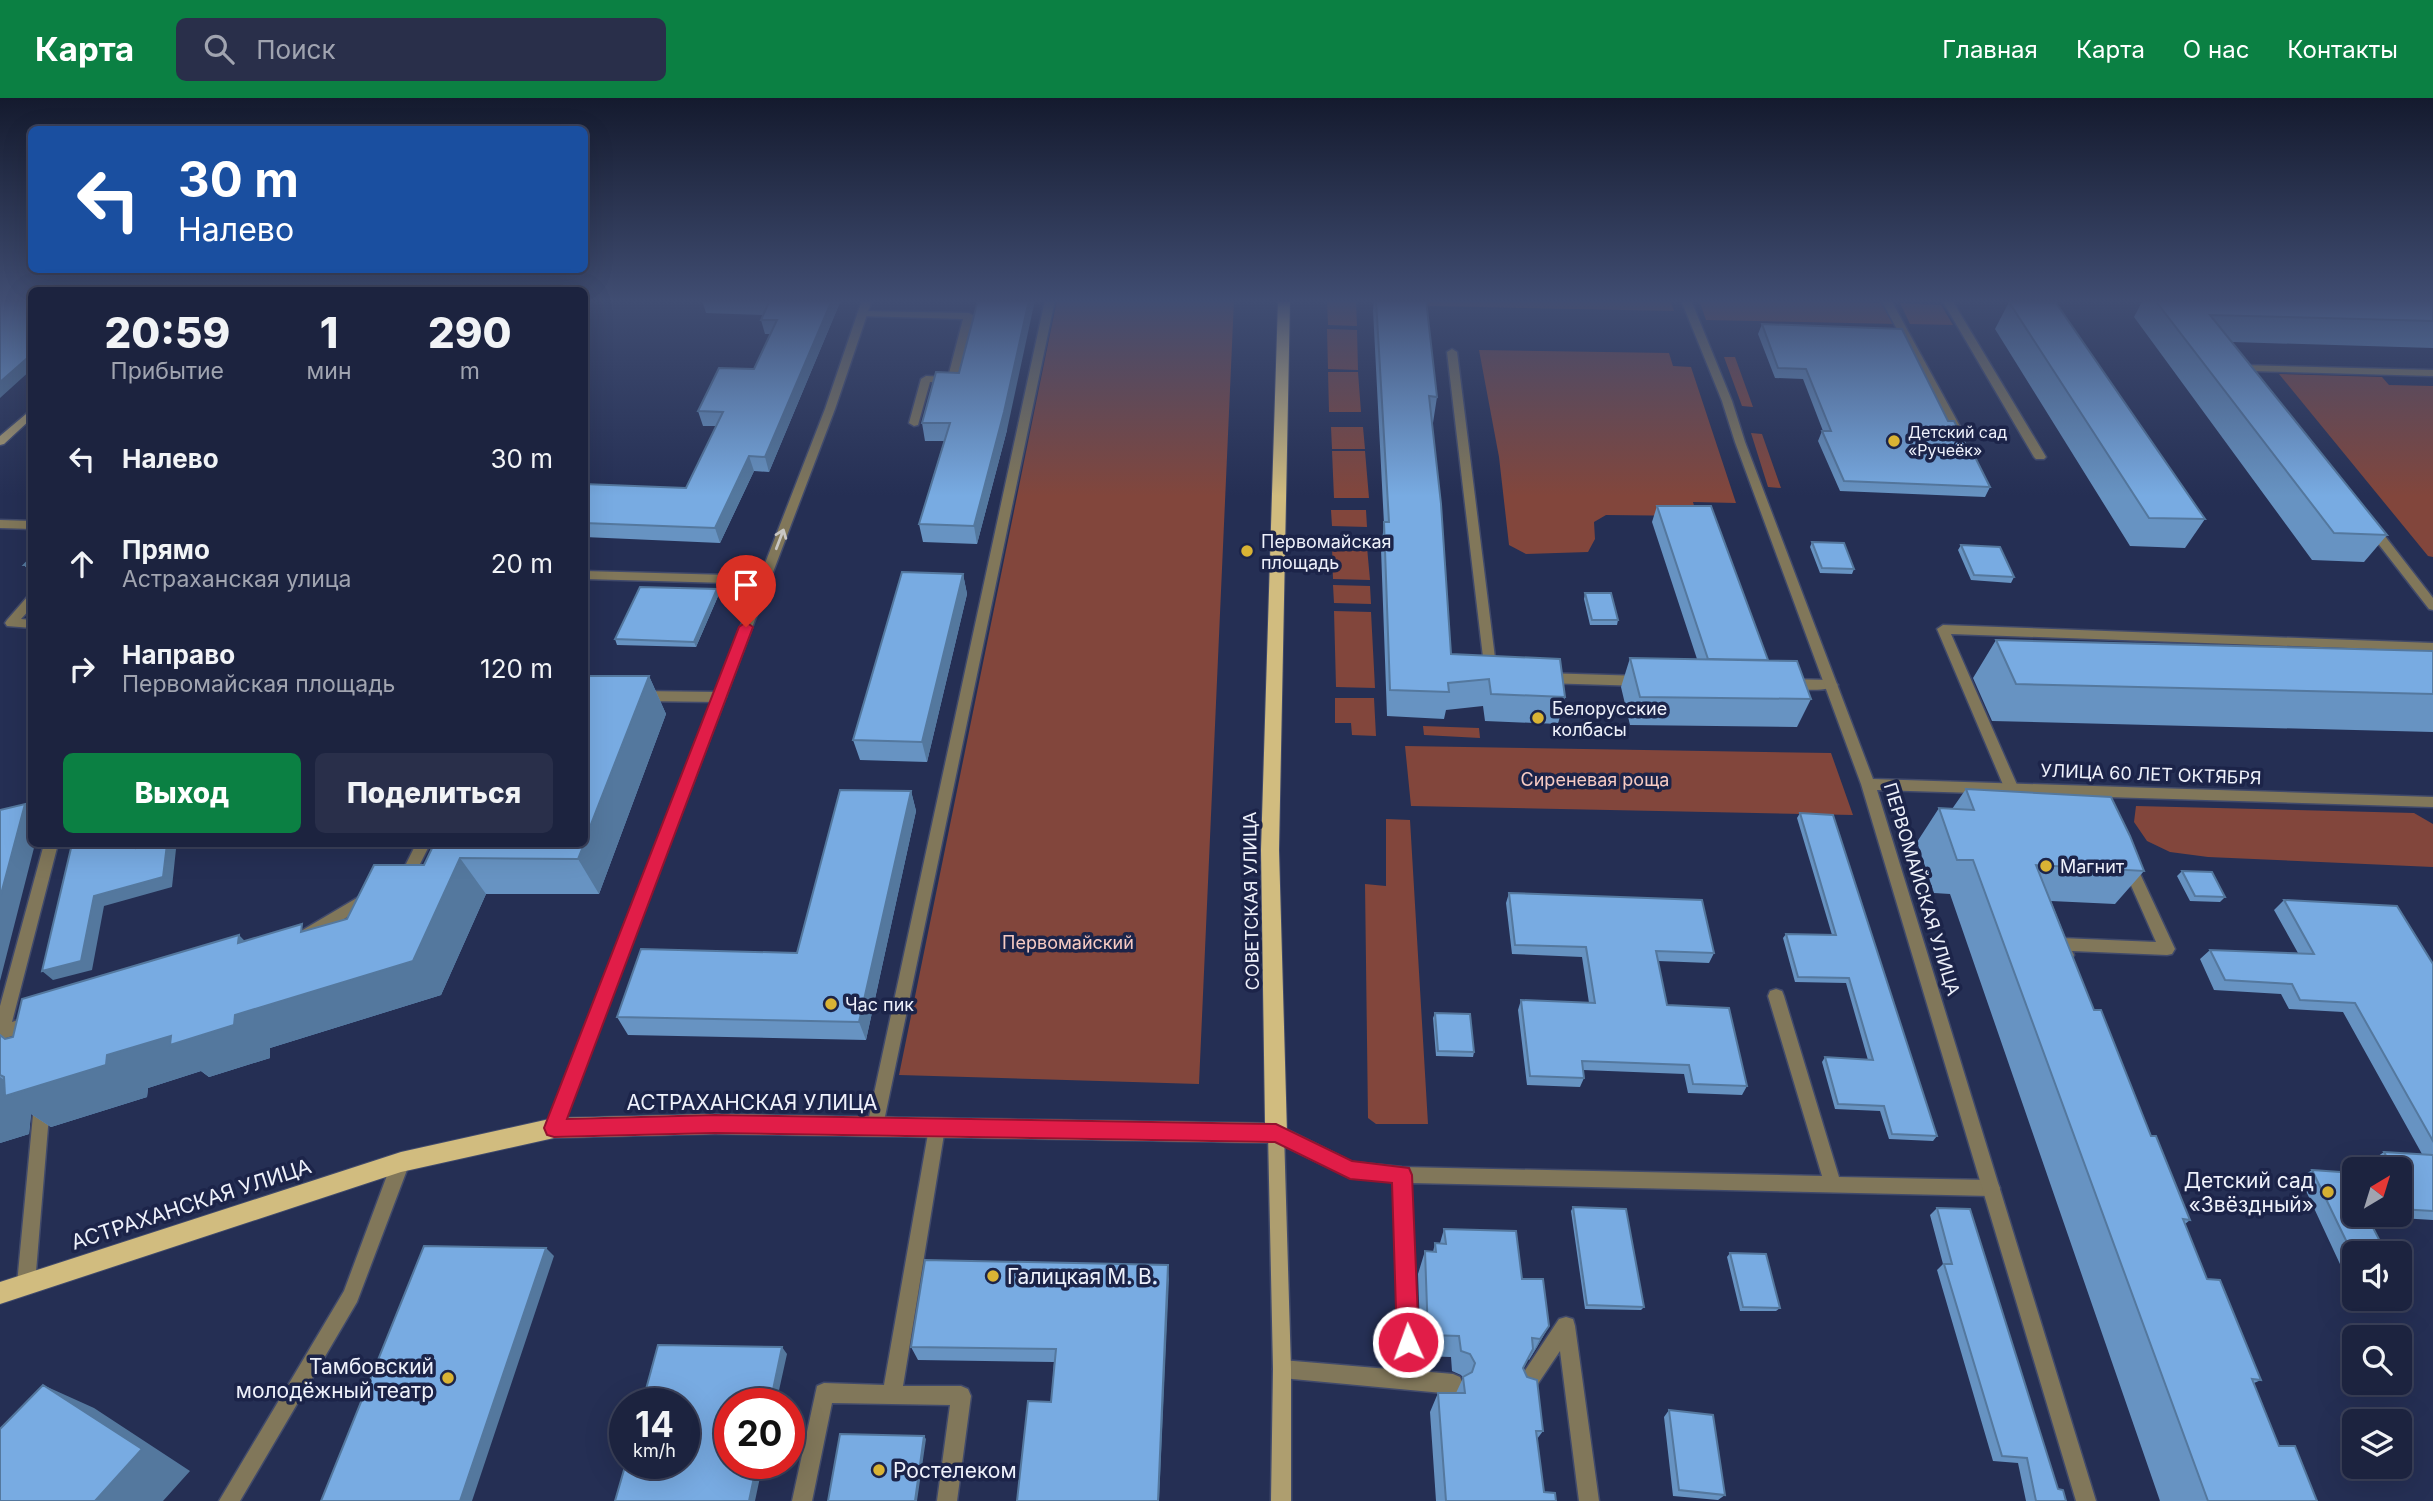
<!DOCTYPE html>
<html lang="ru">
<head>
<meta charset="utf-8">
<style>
	body { margin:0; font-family:Inter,sans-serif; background:#292f4a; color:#f1f3f6; height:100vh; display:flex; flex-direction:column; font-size:26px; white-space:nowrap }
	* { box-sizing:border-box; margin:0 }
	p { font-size:23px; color:#a0a4b0 }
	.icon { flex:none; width:38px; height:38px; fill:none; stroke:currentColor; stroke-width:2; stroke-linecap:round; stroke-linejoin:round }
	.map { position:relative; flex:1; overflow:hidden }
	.panel { position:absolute; left:28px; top:189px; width:560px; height:560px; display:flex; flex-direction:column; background:#1c233f; border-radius:10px; box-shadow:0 7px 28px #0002,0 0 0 2px #3a4059 }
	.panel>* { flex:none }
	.guide { position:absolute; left:28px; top:28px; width:560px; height:147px; border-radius:10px; box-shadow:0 7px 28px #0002,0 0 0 2px #3a4059; background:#1a4fa0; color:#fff; overflow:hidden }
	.needle { width:46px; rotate:38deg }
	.controls { position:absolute; left:2342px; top:1059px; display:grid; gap:14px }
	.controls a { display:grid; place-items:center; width:70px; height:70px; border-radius:10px; background:#1c233f; box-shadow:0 7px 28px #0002,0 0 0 2px #3a4059; font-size:35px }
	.speed { position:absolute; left:609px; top:1290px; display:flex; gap:14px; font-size:35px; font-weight:700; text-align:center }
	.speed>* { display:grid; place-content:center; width:91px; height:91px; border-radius:50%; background:#1c233f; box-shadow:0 7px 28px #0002,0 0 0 2px #3a4059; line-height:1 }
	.speed small { font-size:18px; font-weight:400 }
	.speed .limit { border:10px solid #d22; background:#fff; color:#111 }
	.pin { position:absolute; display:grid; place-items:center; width:60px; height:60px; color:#fff; margin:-72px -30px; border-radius:50% 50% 50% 0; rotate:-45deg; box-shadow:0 0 7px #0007 }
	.pin .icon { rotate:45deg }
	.me { position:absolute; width:77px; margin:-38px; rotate:358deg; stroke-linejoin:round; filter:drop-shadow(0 0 5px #0008) }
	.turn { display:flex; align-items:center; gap:24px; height:147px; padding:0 35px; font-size:32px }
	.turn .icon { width:91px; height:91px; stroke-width:2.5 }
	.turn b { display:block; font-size:49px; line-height:60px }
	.eta { display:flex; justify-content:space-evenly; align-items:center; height:119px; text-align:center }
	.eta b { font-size:42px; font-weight:800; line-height:49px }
	.action { display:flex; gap:14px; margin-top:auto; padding:14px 35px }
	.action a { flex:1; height:80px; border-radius:10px; background:#0b8043; color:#fff; font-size:28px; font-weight:800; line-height:80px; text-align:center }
	.action a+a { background:#292f4a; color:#f1f3f6 }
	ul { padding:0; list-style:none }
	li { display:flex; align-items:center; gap:21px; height:105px; padding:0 35px }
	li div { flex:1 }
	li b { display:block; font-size:26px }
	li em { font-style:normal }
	header { display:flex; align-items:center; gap:42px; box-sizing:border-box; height:98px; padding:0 35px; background:#0b8043; color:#fff }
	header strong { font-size:33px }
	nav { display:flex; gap:38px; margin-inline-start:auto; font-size:24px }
	.search { width:490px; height:63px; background:#292f4a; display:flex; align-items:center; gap:18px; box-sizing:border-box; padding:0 24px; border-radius:10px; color:#a0a4b0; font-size:26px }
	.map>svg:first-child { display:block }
</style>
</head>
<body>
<header>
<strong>Карта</strong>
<div class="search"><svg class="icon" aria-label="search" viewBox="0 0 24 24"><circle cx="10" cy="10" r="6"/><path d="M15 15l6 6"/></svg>Поиск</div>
<nav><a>Главная</a><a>Карта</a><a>О нас</a><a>Контакты</a></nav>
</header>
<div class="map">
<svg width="2433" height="1403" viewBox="0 0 2433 1403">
	<rect width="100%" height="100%" fill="#252f54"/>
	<path fill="#82463c" d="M1057,202h177l-35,784 -300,-9z
		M1327,202h29l1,26 -29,-1z
		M1386,202h284l4,11 -288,-6z
		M1699,202l186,3 12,21 -191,-4z
		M1900,205l41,2 12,20 -43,-1z
		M1327,231l30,1 1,40 -30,-1z
		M1479,252l190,3 4,13 18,1 45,136 -43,-1 4,14 -91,-1 -12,7 1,17 -7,13 -62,2 -17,-9 -10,-88z
		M1724,259h11l18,50 -11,-1z
		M1328,274h30l3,40h-32z
		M2279,276l103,3 7,8 44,1v171l-5,-1z
		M1331,329h32l2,22h-33z
		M1751,335l11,1 19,54 -13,-1z
		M1332,353h33l4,47h-35z
		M1331,412h35l1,17 -35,-1z
		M1332,448l35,1 3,33 -37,-1z
		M1333,487l37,1 1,18 -37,-1z
		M1334,513l37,1 4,76 -39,-1z
		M1335,600h39l2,38 -24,-1 -1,-12h-16z
		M1423,628l56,2 1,10 -56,-3z
		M1405,648l426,7 22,62 -442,-9z
		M2136,708l278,7 19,11v43l-225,-10 -38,-5 -23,-11 -13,-19z
		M1386,721l24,1 18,304h-52l-8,-6 -3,-234 21,2z"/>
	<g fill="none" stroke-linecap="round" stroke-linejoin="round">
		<g stroke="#414a6b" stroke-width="3">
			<path id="lane" d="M1045,202h10l-172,826 -2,5 -6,3 -6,-3 -2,-5z
				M1881,202h10l71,130 -1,2h-8l-1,-2z
				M1942,202h10l94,157 -2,2h-8l-2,-2z
				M862,213l107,2 5,3 -17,64 -5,3 -22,-1 -12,43 -4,1 -5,-3 12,-44 5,-3 22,1 15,-58 -104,-3 -2,-2z
				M1452,251l5,3 40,322 -6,5 -6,-5 -38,-322z
				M2242,267l191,5v6l-183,-5 2,3 -5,3 -4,-1 -6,-8z
				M0,422l32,1v8l-32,-1z
				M2370,423l4,1 59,76v12l-4,-1 -63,-81v-6z
				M584,473l180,5 6,4 -6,4 -180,-5z
				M32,497v12l-11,12 11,1v8l-25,-2 -2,-3 2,-3 21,-24z
				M1943,527l490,18v8l-482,-17 67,153 -7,5 -7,-5 -67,-158z
				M1544,575l98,3 6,5 -6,5 -98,-3 -6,-5z
				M1789,581l43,1 6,5c-7,7 -48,6 -55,-1z
				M640,593l79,1 7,5 -7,5 -79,-1 -7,-5z
				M44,746h14l-46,178 18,-6 6,2 2,5 -2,5 -36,12v-34z
				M416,746h14l-17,34 -11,5 -5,-2 -2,-4 8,-7z
				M2129,761l5,2 2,4 39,84 -3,5 -5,1 -95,-4 2,4 -3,5 -5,1 -5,-1 -8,-16 3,-5 5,-1 95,4 -34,-77 2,-4z
				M367,794l5,2 2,4 -2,4 -61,37 -5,2 -5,-2 -3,-4 3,-4z
				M1776,891l6,2 2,5 55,181 152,3 6,2 3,6 -3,6 -6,2 -580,-13 8,188 34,3 7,3 3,7 -3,7 -7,3 -171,-16 -7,-2 -2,-7 2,-7 7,-2 118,10 -6,-188 -44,-4 -80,-39 -2,-6 2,-6 6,-2 6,2 70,35 50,5 420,9 -54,-180 2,-5z
				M41,1009l6,3 2,5 -14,169 -3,6 -6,3 -6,-3 -3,-6 16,-169 2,-5z
				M937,1022l6,2 2,6 -42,258h58l7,3 3,7 -14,105h-20l13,-96 -118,-2 -20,98h-20l25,-115 7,-3 60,2 45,-257 2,-6z
				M401,1056l6,2 3,6 -53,140 -117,199h-21l125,-210 48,-129 3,-6z
				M1566,1219l7,2 2,7 24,175h-20l-19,-150 -29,43 -7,3 -7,-3 -3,-7 45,-68z"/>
		</g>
		<g stroke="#414a6b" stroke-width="3">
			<path id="street" d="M862,202h10l-37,109 -273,719 -2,6 -6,2 -6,-2 -2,-6 279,-719z
				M1681,202h10l41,101 13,41 128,337 560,18v10l-556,-17 219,711h-20l-215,-717 -126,-342 -13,-41z"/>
		</g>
		<g stroke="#414a6b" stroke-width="3">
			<path id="secondary" d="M32,311v9l-28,26 -4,1v-9z
				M1276,1027l6,2 2,6 7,236v132h-20l2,-132 -5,-236 2,-6z"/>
		</g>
		<g stroke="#414a6b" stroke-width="2">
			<path id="primary" d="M1278,202h12l-11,550 8,283 -4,7 -7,3 -561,-9 -161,4 -153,34 -401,132v-22l401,-130 153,-34 161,-4 550,9 -4,-273z"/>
		</g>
		<use href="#lane" fill="#81775a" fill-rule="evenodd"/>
		<use href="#street" fill="#81775a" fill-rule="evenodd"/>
		<use href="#secondary" fill="#ae9e6f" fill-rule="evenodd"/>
		<use href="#primary" fill="#d1bc7f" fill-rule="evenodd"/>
	</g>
	<path fill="#6793c2" d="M702,202h139l-72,172 -15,-1 -34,72 -136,-6v-53l102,4 30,-62h-13l-5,-15 56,-42 17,-35h-6l-4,-14 2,-5 -57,-2z
		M1374,202h52l11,97 -4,26h-1l19,231 114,43 -7,27 -73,-3 -2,-15 -37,4 -2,9 -57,-3 -6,-167 3,-25 -11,-214z
		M2143,202h290v48l-201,-6 155,193 -23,27 -52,-2 -178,-243z
		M2009,204l196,217 -20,29 -55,-2 -135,-217z
		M1762,226l186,97 23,34 19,32 -5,10 -145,-6 -22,-50 4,-10h1l-20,-52 -28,-1 -17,-44z
		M936,274l71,58 -30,114 -54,-2 -4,-18 25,-83h-19l-3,-18z
		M1657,408l111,155 43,38 -14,28 -167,-2 -9,-38 9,-29 67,1 -45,-137z
		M1812,444l42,27 -2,5 -32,-1 -10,-26z
		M1961,447l53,32 -3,6 -40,-3 -13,-30z
		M32,459v17l-8,-9z
		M963,476l4,20 -40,168 -67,-2 -7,-20z
		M717,491l2,5 -23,53 -79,-2 -2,-6z
		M1585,495l33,27 -1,5h-27l-6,-26z
		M1996,542l437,11v81l-441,-11 -19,-43z
		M649,578l17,38 -67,180h-113l-45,101 -171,53v10l-61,19 -8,-6 -53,17 -1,9 -96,30 -20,-13 -2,20 -29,9v-109l6,5 7,-2 232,-96 62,-11 40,-11 77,-54 10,-21h150z
		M1966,691l178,82 -29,33 -64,-3 43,109 96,210 -5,4 22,55 54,101 -7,3 25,63 38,55h-157l-210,-607 -16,-1 -17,-51 22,-34 13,1z
		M911,693l5,20 -50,229 -238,-5 -11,-18 180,-64z
		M1800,715l137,323 -4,5 -44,-2 -9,-28 -45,-2 -13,-47 3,-5 43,3 -22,-77 -51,-1 -12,-44 3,-4 46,1 -35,-117z
		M2182,773l43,26 -5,5 -30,-1 -13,-25z
		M1509,795l205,60 -5,10 -51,-2 9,44 80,81 -5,9 -54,-2 -4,-19 -101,-4 1,8 -4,9 -53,-2 -9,-75 3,-10 68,3 -7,-46 -70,-3 -6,-51z
		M2284,802l149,64v256l-66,-4 -13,37v25l-8,-1 -46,-99 12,-8 42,44h45v-45h-23l-5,-8 13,-9 38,2 -79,-142 -54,-3 -8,-15 -67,-4 -14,-31 10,-9 88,3 -24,-43z
		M1435,915l39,39 -1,5 -37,-1 -3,-38z
		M1573,1109l71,100 -3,3 -56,-1 -14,-98z
		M1937,1110l121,281 8,12h-40l-8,-38 -25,-2 -56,-191 6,-6 -13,-49z
		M1444,1131l78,50 27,47 -12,21 -8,13 -1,-1 -5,10 20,62 -6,8 7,53 12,9h-120l-6,-89 8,-19h18l7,-15 -2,-3 -9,-4 -1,-14 -30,-1 -3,-82 7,-23 8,1 2,-9h5z
		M1730,1155l50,55 -4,3h-36l-13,-54z
		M1169,1181l-118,123 3,-40 -136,-2 -7,-13z
		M1669,1312l56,85 -7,5 -45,-4 -9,-79z"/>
	<path fill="#54789e" d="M832,202h9l-72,172 -4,-15z
		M1029,202h6l-28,130 -30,114 -3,-18z
		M32,256v15l-32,29v-16z
		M749,358l5,15 -34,72 -5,-15z
		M963,476l4,20 -40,168 -5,-20z
		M717,491l2,5 -23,53 -2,-5z
		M649,578l17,38 -67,180 -21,-35z
		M911,693l5,20 -50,229 -7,-18z
		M25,706l7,6v34h3l-35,137v-83z
		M136,746h11l-2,13 -9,-9z
		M167,746h4l5,5 -4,38 -68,19 -12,64 -39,10 -11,-9 52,-75z
		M460,760l26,36 -45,101 -171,53v10l-61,19 -8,-6 -53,17 -1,9 -96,30 -20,-13 -2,20 -29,9v-66l20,14 87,-36 128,-40z
		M239,837l34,35 -35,-27z
		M546,1150l8,8 -82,245h-12z
		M1168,1167l1,14 -10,222h-1z
		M1549,1228l-12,21 -8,13 11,-21z
		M782,1249l5,7 -11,50h-6z
		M43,1287l51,23 96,63 -27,30h-68z
		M924,1338l2,3 -9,62h-2z
		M757,1365h6l-8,38h-6z"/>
	<path fill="#78abe2" stroke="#54789e" stroke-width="2" d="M0,202h32v54l-32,28z
		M755,202h77l-67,157 -16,-1 -34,72 -131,-5v-39l102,4 37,-76 -25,-1 21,-43 35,1 23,-49h-16l9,-20z
		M978,202h51l-25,112 -30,114 -55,-2 31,-101h-28l14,-51 23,1z
		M1376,202h50l11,97 -8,-1 12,108 10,150 109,5 5,38 -74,-3 -2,-15 -41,4 1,9 -59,-2 -6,-168h5z
		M2155,202h278v21l-223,-6 177,220 -53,-2z
		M2009,204l47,1 149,216 -56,-1z
		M1762,226l140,5 46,92h6l17,34h3l16,32 -146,-6 -22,-50h9l-25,-62 -28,-1z
		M1657,408h54l57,154 -60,-1z
		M1812,444l32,1 10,26 -32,-1z
		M1961,447l39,2 14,30 -40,-2z
		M32,459v8h-8z
		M902,474l61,2 -41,168 -69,-2z
		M640,489l77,2 -23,53 -79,-3z
		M1585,495h26l7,27h-26z
		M1996,542l437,11v43l-417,-10z
		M1630,560l167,3 14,38 -171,-2z
		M584,578h65l-65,166z
		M1966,691l145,8 19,39 14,35 -108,-6 58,145h7l50,126h5l34,84 -7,-1 24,60 13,1 41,100 -9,-1 27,67h16l22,55h-109l-235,-641h-16l-18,-52 35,2z
		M840,692l71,1 -52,231 -242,-5 24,-68 156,4z
		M25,706l-25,94v-88z
		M1800,715l33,2 104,321 -45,-2 -8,-28 -46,-2 -13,-47 48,3 -24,-82 -51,-1 -12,-43 50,1z
		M72,746h64v4l17,-4h14l-4,33 -69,19 -13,65 -39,10z
		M434,746h150l-6,15 -118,-1 -47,103 -178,54 -1,10 -64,20 1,-9 -64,19 -1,10 -101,31 -1,-19 -4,-2v-40l5,4 8,-2 9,-38 217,-64 -1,8 64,-19 -1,8 46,-13 27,-54h50z
		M2182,773l30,1 13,25 -30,-1z
		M1509,795l193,7 12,53 -58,-2 11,54 62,3 18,78 -54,-2 -4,-19 -107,-4 2,17 -54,-2 -9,-76 74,3 -9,-56 -71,-2z
		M2284,802l113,6 36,58v177l-78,-138 -55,-3 -8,-16 -67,-4 -15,-30 104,4z
		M1435,915l35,1 4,38 -36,-1z
		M2384,1054l49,3v56l-34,-2v-40h-6z
		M2312,1072l42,3v41h12l20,39h-32v4z
		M1573,1109l53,2 18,98 -57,-2z
		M1937,1110l33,1 88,280 5,1 3,11h-30l-9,-43 -25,-2 -58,-192h8z
		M1444,1131l72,2 6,48h21l6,47 -9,13 -8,-1 1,11 -10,19 4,9 10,3 6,51h-7l8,61 11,1 1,8h-110l-8,-108h27l-2,-16 9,-5 3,-9 -5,-9 -9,-3 -2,-15 -31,-1 -3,-84 11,1 -1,-9 11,1z
		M424,1148l122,2 -86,253h-139z
		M1730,1155l36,1 14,54 -37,-1z
		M925,1162l243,5 -10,236h-141l11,-100 23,1 5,-53 -145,-2z
		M658,1247l124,2 -12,57h-40v59h27l-8,38h-134l11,-38h58v-59h-42z
		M43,1287l99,64 -47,52h-95v-72z
		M1669,1312l44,5 12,80 -46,-5z
		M840,1336l84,2 -9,65h-87z"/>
	<defs><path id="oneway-shaft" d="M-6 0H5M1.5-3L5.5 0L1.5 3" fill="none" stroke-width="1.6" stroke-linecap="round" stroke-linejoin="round" transform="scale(1.75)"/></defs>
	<use stroke="#c8c6c3" href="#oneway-shaft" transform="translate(780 441) rotate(-69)"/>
	<linearGradient id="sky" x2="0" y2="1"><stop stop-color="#141a2e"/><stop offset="0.51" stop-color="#404d72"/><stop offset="1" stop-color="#404d72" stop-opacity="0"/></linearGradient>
	<rect width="2433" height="398" fill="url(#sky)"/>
	<path fill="#e11d48" stroke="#92132f" stroke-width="2" d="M746,524l7,5 -186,492 148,-4 561,9 76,37 57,7 3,7 7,167 -4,7 -7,4 -8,-4 -3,-7 -5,-159 -42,-4 -75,-37 -560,-9 -161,4 -7,-2 -3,-7 195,-501z"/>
	<g fill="#d9b334" stroke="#1c2449" stroke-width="2.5">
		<circle cx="1894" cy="343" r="7"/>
		<circle cx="1247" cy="453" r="7"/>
		<circle cx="1538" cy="620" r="7"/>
		<circle cx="2046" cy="768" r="7"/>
		<circle cx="831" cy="906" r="7"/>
		<circle cx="2328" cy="1094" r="7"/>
		<circle cx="993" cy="1178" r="7"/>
		<circle cx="448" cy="1280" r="7"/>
		<circle cx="879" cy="1372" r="7"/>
	</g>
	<g text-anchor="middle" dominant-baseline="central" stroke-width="7" stroke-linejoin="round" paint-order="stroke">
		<g font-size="16" fill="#eef1fb" stroke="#1c2449" text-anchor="start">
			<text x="1908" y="334">Детский сад<tspan x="1908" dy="18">«Ручеёк»</tspan></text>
		</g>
		<g font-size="18" fill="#eef1fb" stroke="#1c2449" text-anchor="start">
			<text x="1261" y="443">Первомайская<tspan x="1261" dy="21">площадь</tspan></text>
			<text x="1552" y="610">Белорусские<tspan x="1552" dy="21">колбасы</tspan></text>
			<text x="2060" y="768">Магнит</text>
			<text x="845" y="906">Час пик</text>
		</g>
		<g font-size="18" fill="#eef1fb" stroke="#1c2449">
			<text transform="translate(2151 676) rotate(2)">УЛИЦА 60 ЛЕТ ОКТЯБРЯ</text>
			<text transform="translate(1922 791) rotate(73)">ПЕРВОМАЙСКАЯ УЛИЦА</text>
			<text transform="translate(1251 803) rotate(-91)">СОВЕТСКАЯ УЛИЦА</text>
		</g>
		<g font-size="18" fill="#f7cbc3" stroke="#1c2449">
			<text x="1595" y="681">Сиреневая роща</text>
			<text x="1068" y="844">Первомайский</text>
		</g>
		<g font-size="21" fill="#eef1fb" stroke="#1c2449">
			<text x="752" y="1004">АСТРАХАНСКАЯ УЛИЦА</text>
			<text transform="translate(191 1106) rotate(-18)">АСТРАХАНСКАЯ УЛИЦА</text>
		</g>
		<g font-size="21" fill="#eef1fb" stroke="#1c2449" text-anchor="end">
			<text x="2314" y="1082">Детский сад<tspan x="2314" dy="24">«Звёздный»</tspan></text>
			<text x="1007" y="1178" text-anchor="start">Галицкая М. В.</text>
			<text x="434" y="1268">Тамбовский<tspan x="434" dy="24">молодёжный театр</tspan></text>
			<text x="893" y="1372" text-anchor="start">Ростелеком</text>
		</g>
	</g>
</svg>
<div class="controls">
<a><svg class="needle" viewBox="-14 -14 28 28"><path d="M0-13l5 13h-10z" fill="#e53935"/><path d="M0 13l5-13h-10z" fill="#a0a4b0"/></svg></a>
<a><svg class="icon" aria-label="sound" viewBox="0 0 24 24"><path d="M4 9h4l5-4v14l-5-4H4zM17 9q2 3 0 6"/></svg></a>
<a><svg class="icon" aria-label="search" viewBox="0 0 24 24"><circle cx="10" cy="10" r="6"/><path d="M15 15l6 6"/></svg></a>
<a><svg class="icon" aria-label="layers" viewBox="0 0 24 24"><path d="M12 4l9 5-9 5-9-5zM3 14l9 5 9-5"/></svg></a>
</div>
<div class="speed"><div>14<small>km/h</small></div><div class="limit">20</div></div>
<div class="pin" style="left:746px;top:529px;background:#d93025"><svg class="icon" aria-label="arrive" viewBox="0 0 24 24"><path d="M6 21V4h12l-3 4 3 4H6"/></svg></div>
<svg class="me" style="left:1408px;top:1244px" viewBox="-20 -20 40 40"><circle r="17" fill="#e11d48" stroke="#fff" stroke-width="3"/><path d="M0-11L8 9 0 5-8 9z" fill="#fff"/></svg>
<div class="guide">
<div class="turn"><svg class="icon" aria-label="left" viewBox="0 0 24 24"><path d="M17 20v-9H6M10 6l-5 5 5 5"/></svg><div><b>30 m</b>Налево</div></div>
</div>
<section class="panel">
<div class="eta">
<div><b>20:59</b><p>Прибытие</p></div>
<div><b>1</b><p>мин</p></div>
<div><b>290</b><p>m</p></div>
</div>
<ul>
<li><svg class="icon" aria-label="left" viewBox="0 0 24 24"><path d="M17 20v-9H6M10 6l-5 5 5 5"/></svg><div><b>Налево</b></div><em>30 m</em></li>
<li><svg class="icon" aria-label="ahead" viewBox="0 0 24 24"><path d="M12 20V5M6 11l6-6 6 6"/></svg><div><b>Прямо</b><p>Астраханская улица</p></div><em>20 m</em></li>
<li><svg class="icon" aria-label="right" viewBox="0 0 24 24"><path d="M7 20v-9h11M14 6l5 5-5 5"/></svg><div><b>Направо</b><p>Первомайская площадь</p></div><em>120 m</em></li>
</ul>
<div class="action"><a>Выход</a><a>Поделиться</a></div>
</section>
</div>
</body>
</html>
